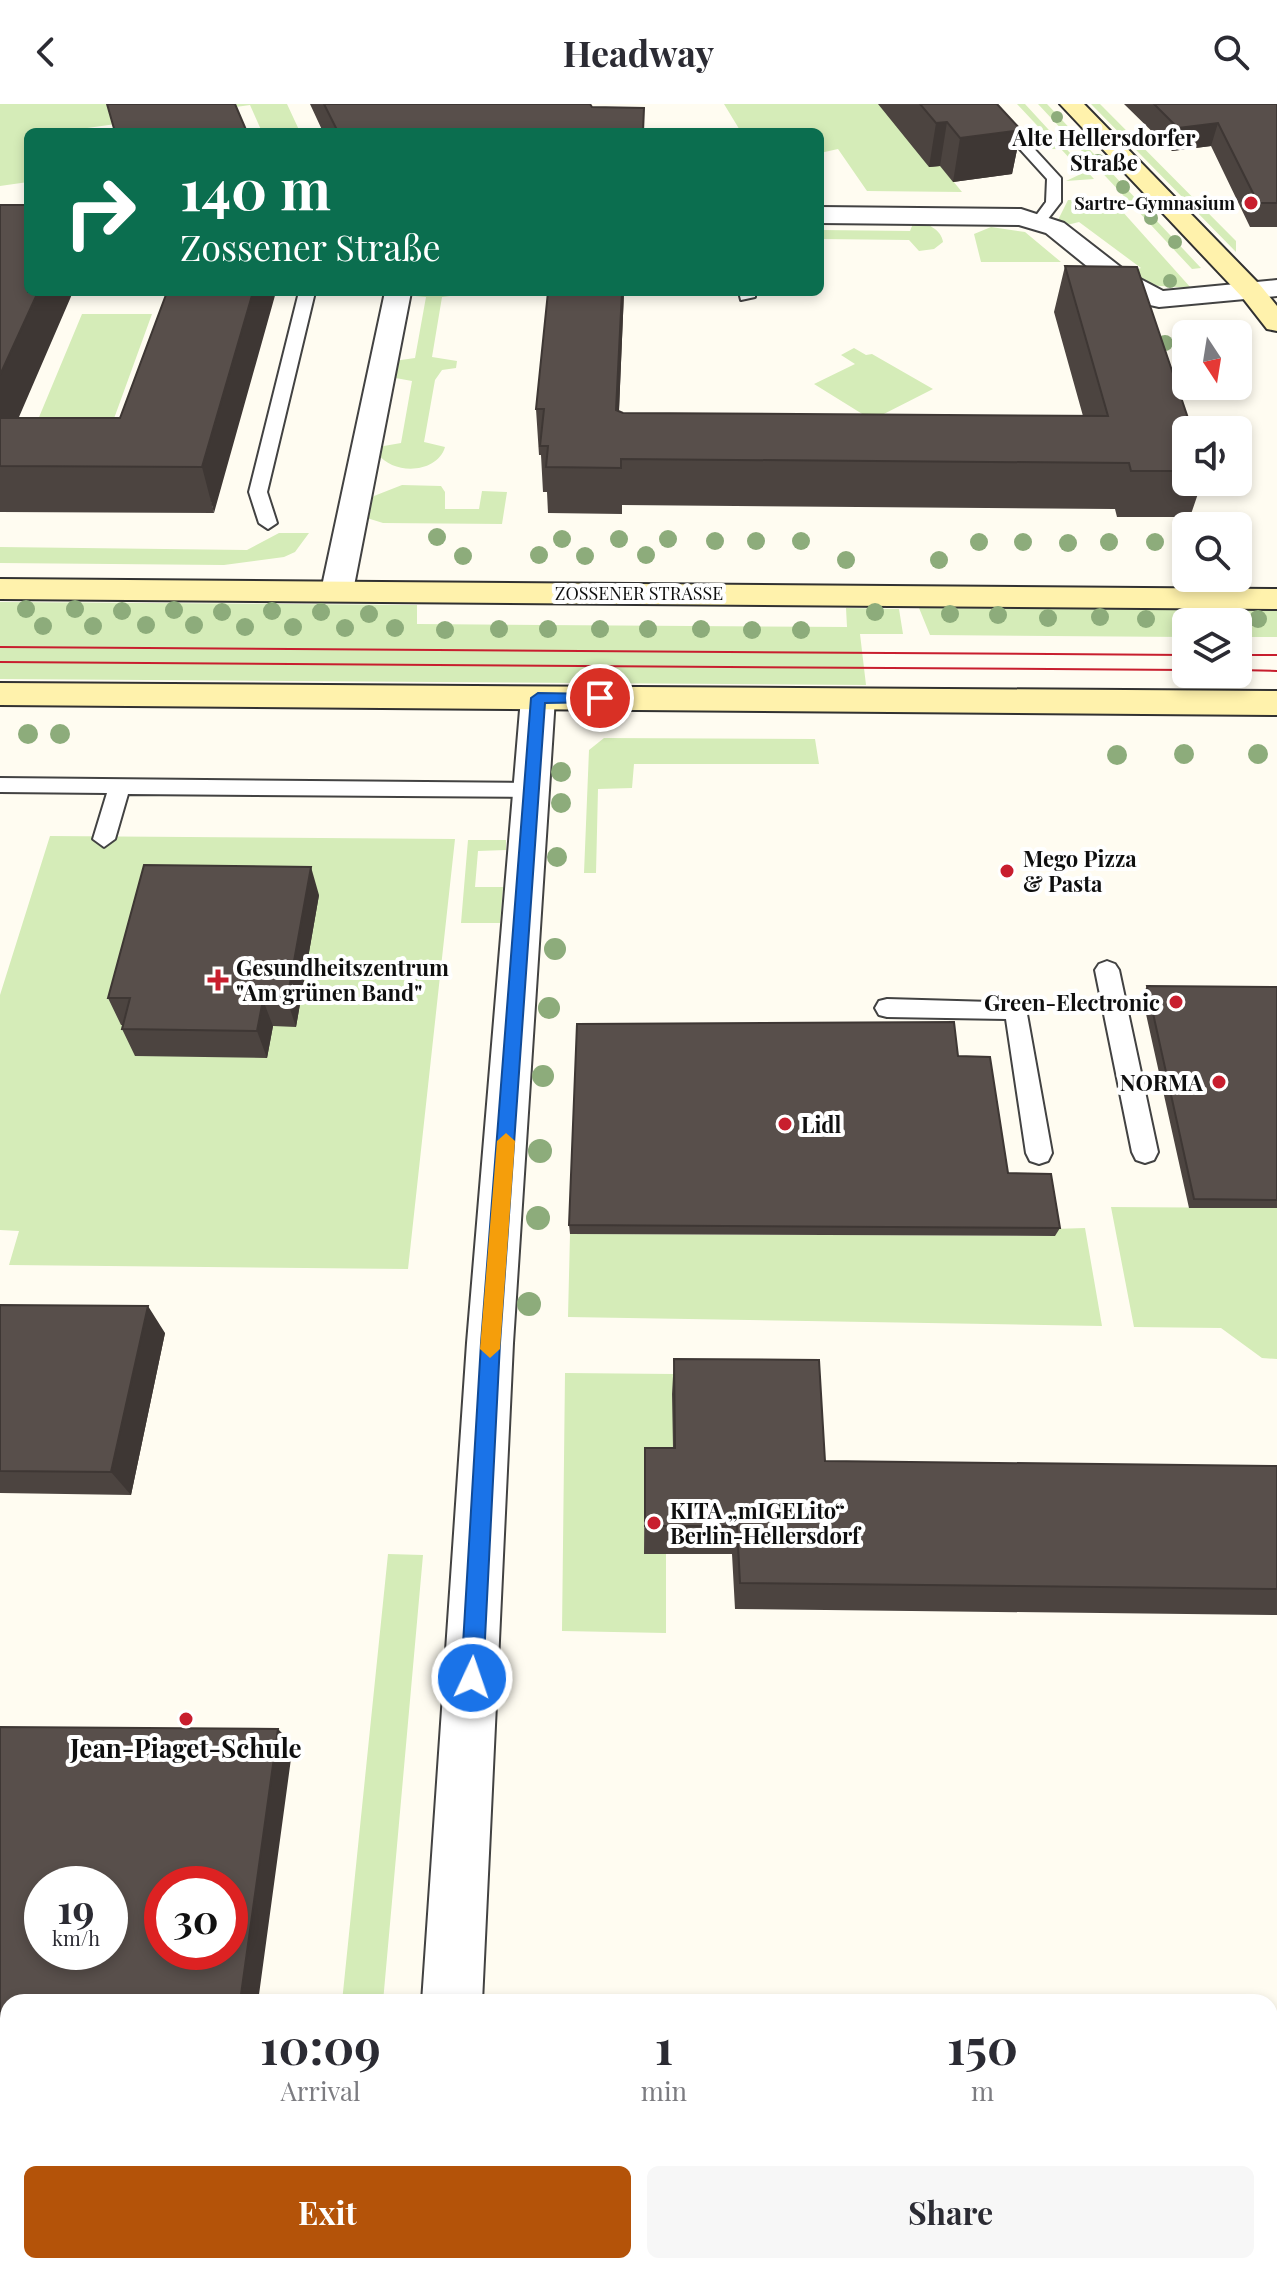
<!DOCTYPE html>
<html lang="en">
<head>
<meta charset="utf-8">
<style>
	body { margin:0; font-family:"Playfair Display",serif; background:#f7f7f7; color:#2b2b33; height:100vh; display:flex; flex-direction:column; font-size:30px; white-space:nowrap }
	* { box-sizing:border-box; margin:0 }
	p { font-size:26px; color:#7c7c81 }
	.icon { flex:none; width:44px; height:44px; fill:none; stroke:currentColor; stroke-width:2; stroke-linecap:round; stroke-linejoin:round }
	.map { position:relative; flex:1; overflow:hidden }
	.side { position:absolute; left:0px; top:1890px; width:1278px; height:280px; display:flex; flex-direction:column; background:#fff; border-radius:24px 24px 0 0; box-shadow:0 4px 12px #0003 }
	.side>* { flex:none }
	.guide { position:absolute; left:24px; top:24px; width:800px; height:168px; border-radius:12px; box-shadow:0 4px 12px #0003; background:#0b6e4f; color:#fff; overflow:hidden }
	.needle { width:52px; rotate:168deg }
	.controls { position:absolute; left:1172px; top:216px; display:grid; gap:16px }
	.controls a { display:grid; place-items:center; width:80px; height:80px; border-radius:12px; background:#fff; box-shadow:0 4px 12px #0003; font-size:40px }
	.speed { position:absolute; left:24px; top:1762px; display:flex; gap:16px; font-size:40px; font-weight:700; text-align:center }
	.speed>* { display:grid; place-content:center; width:104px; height:104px; border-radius:50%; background:#fff; box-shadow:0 4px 12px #0003; line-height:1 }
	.speed small { font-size:20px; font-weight:400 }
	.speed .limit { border:12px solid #d22; background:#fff; color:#111 }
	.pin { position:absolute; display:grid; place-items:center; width:68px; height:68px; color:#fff; margin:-34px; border:4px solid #fff; border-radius:50%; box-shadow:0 2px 8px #0007 }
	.me { position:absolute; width:88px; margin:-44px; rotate:3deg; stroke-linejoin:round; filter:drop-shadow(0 0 6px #0008) }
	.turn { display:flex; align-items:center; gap:28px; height:168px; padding:0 24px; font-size:36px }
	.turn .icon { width:104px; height:104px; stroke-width:2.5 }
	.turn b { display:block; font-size:56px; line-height:68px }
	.eta { display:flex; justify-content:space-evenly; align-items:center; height:136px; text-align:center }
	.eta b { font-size:48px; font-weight:700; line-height:56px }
	.cta { display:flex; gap:16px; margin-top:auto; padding:16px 24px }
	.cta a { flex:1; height:92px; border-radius:12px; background:#b45309; color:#fff; font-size:32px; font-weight:700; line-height:92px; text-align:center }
	.cta a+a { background:#f7f7f7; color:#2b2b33 }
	header { display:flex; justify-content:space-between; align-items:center; height:104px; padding:0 24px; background:#fff; font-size:36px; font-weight:700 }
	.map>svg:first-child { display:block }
</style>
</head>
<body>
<header><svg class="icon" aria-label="back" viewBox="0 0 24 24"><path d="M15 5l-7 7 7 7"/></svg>Headway<svg class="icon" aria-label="search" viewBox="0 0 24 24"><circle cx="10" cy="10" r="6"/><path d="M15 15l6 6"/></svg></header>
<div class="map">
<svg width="1277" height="2170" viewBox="0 0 1277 2170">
	<rect width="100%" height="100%" fill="#fffcf1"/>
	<path fill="#d5ecb8" d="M0,0h287l13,28h-38l-12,-27 -191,27h-31v50l-28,4z
		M724,0h166l72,88 -95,-1 -29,-42 -18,4v-21h-79z
		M1017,0h8l69,75 -28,2 17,-8 -22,-24h-23l-5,-5 15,-7z
		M1038,0h9l154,164 -9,1z
		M1091,0h9l136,137v11z
		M1068,96l45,1 78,87 -46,-3 -20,-11 16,-6 -62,-46 -16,4 -6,-4z
		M914,117c12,1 28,9 29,21l-9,7 -15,2 -10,-11 -89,-1v-9l90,1z
		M991,123l34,5 36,30h-80l-7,-28z
		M407,188l59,2 -24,3 -10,60 25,4 -1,7 -14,2 -7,10 -11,62 21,5c-8,27 -52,28 -67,7v-7l23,-4 11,-62 -22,-4 4,-16 21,-3 11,-61 -21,-2z
		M82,210h70l-44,121 -76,-1z
		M854,244l12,7 6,-1 61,35 -61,31 -58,-36 41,-20 -14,-9z
		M402,381l39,1 4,6v17h34l3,-18 25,1 -5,32 -119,-1 -16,-5v-13l7,-9z
		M279,429h30l-14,19 -11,5 -60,8 -224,-2v-16l247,3z
		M0,498l417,3v19l430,3 -1,-19 53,1 4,25h-43l6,51 -866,-6z
		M919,504l358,2v27h-39v-15h-52v15l-256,-2z
		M604,634l211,1 4,25h-185l-2,24 -34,1 -2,84h-12l5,-123z
		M50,732l405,3 -47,430 -399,-4 10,-34 -19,-1v-235z
		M468,736h38v10l-28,1 -3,36h28l-3,36h-39z
		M1111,1103l166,1v151l-15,-1 -41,-30 -87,-1z
		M1085,1124l17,98 -534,-9 2,-83 485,2 -1,-7z
		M565,1269l109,1 -1,106 -29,74h22v79l-104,-2z
		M388,1450l35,1 -40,447h-41z
		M780,2162h452l1,8h-452z"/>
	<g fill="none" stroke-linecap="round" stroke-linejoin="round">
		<g stroke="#424242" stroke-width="4">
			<path id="lane" d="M979,0h14l68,74v24l-17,22 -12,-3 14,-19 1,-23z
				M299,188h16l-48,200 10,31 -9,6 -9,-6 -10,-31z
				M739,188h16v5l-14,3z
				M0,674l532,5 11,7 -11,7 -404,-3 -13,45 -11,8 -11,-8 14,-46 -107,-1z
				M1107,857l8,3 4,6 39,182 -4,8 -9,3 -9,-3 -4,-8 -37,-182 4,-6z
				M887,895l138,4 27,150 -4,8 -9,3 -9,-3 -4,-8 -20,-134 -119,-2 -8,-2 -4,-7 4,-7z"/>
		</g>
		<g stroke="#424242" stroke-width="4">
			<path id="street" d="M820,103l201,2 43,14 63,49 36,19 114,-11v16l-118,11 -9,-2 -41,-21 -63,-51 -27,-8 -199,-2z
				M385,188h26l-58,299 -5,7 -11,3 -11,-3 -5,-7z
				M538,583l12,3 5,8 -42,645 -31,659h-60l45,-659 54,-645 5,-8z
				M400,2162h64v8h-66z"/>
		</g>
		<g stroke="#313131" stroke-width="4">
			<path id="secondary" d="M1060,0h24l176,181 17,21v25l-10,-2 -25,-32z
				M0,475l1277,10v20l-1277,-10z
				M0,579l1277,8v24l-1277,-10z"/>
		</g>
		<use href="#lane" fill="#fff" fill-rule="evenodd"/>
		<use href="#street" fill="#fff" fill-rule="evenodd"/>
		<use href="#secondary" fill="#fff2ac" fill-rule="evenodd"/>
		<path stroke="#c81e2e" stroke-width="2" d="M0,543l1186,8
			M1238,551h39
			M0,558l1186,8
			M1238,566l39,1"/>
	</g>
	<g fill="#8dac7b">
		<circle cx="1057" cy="13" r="6"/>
		<circle cx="1077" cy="34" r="6"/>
		<circle cx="1098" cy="57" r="7"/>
		<circle cx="1123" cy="83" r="7"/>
		<circle cx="1151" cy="114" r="7"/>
		<circle cx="1175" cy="138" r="7"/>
		<circle cx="1170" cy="177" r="7"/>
		<circle cx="1165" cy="239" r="8"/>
		<circle cx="437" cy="433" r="9"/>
		<circle cx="562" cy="435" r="9"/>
		<circle cx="619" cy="435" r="9"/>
		<circle cx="668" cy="435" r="9"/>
		<circle cx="715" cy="437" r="9"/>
		<circle cx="756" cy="437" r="9"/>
		<circle cx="801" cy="437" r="9"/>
		<circle cx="979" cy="438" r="9"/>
		<circle cx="1023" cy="438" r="9"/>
		<circle cx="1109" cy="438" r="9"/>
		<circle cx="1155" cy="438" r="9"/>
		<circle cx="1068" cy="439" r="9"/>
		<circle cx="539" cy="451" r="9"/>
		<circle cx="646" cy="451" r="9"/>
		<circle cx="463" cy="452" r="9"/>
		<circle cx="585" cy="452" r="9"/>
		<circle cx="846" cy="456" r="9"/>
		<circle cx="939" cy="456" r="9"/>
		<circle cx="26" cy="505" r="9"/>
		<circle cx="75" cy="505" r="9"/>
		<circle cx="174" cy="506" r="9"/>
		<circle cx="122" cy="507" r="9"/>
		<circle cx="272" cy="507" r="9"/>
		<circle cx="222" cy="508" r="9"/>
		<circle cx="321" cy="508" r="9"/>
		<circle cx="875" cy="508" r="9"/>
		<circle cx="369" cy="510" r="9"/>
		<circle cx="950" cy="510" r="9"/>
		<circle cx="998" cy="511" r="9"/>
		<circle cx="1100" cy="513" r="9"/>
		<circle cx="1048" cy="514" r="9"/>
		<circle cx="1146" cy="515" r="9"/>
		<circle cx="1258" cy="515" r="9"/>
		<circle cx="146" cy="521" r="9"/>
		<circle cx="194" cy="521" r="9"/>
		<circle cx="43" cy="522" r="9"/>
		<circle cx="93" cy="522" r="9"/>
		<circle cx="245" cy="523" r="9"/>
		<circle cx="293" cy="523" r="9"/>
		<circle cx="345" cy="524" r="9"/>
		<circle cx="395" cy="524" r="9"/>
		<circle cx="499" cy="525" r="9"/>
		<circle cx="548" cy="525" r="9"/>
		<circle cx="600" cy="525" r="9"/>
		<circle cx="648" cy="525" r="9"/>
		<circle cx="701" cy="525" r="9"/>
		<circle cx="445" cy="526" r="9"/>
		<circle cx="752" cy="526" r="9"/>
		<circle cx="801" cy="526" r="9"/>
		<circle cx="28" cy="630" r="10"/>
		<circle cx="60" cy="630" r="10"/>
		<circle cx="1184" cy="650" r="10"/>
		<circle cx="1258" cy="650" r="10"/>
		<circle cx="1117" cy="651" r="10"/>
		<circle cx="561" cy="668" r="10"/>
		<circle cx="561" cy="699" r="10"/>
		<circle cx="557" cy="753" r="10"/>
		<circle cx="555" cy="845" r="11"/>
		<circle cx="549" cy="904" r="11"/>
		<circle cx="543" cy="972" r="11"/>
		<circle cx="540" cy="1047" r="12"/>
		<circle cx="538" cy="1114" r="12"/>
		<circle cx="529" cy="1200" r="12"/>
	</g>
	<path fill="#4c4440" d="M310,0h280l2,3 52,25h-321z
		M878,0h119l24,26 -9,44 -59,8 -13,-16 -11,1z
		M1124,0h153v123h-27l-39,-81 -39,5z
		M0,101l19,213h101l47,-126 47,221 -214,-1z
		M1065,162l121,164v52h16l-12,35h-73l-2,-8 -493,-4v9l-74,-1 -1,-21h-4l-2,-37h-2l-3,-46 12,-117h76l-5,119 4,2 460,3 -29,-104z
		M319,791l-23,132 -23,-1 -6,32 -132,-2 -13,-27 2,-4h-3l-13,-27z
		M1147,882l130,1v221h-88l-47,-212z
		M958,952l50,117 52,55 -5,8 -485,-2 -1,-9z
		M0,1201l165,28 -34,162 -131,-2z
		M674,1255l151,102 452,5v149l-542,-6 -3,-55h-88l1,-106h28l-1,-54z"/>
	<path fill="#3e3734" d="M947,18l-7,44 -11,1 7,-44z
		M1218,19l-7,23 -39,5 6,-23z
		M1021,26l-9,44 -59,8 7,-44z
		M38,188h35l-73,169v-86z
		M253,188h23l-62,221 -12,-46z
		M622,188h2l-7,164 -1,-46z
		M311,763l8,28 -23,132 -9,-27z
		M263,896l10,26 -6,32 -10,-27z
		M148,1202l17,27 -34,162 -20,-23z
		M278,1625l15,15 -35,258h-18z"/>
	<path fill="#584f4b" stroke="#3e3734" stroke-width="2" fill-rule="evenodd" d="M107,0h128l12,28h-132z
		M324,0h266l2,3 52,1 -1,24h-305z
		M920,0h77l24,26 -61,8 -13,-16 -11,1z
		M1154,0h123v99h-19l-40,-80 -40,5z
		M0,101h28v87h10l-38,83z
		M1065,162l72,1 55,163h-6v41h-55l-2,-8 -508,-4v9l-75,-1 2,-21h-8l4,-37h-8l12,-117h74l-6,118 7,3 485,3z
		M167,188h86l-51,175 -202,-1v-48h120z
		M144,761l167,2 -24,133h-24l-6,31 -135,-2 8,-31h-22z
		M1147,882l130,1v213l-83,-1z
		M954,918l4,34 32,1 18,116 43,1 9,54 -491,-3 8,-201z
		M0,1201l148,1 -37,166 -111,-1z
		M674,1255l145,1 6,101 452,5v123l-537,-6 -3,-57h-92v-78h30z
		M0,1623l278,2 -38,273h-232v43h-8zM42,1780h68v68h-68zM162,1780h68v68h-68z
		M545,2162h74v8h-75z
		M708,2162h74v8h-74z"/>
	<path fill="#1a73e8" stroke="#114b97" stroke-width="2" d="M600,590l5,1v7l-60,1 -45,640 -17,335 -3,8 -8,3 -7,-3 -4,-8 20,-335 50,-645 7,-5z"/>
	<path fill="#f59e0b" d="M506,1029l9,8 -15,208 -10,9 -10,-9 17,-208z"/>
	<g fill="#c81e2e" stroke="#fff" stroke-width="3">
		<circle cx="1251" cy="99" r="8"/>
		<circle cx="1007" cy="767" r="8"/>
		<path d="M214 864h8v8h8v8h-8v8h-8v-8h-8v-8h8z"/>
		<circle cx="1176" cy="898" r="8"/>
		<circle cx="1219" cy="978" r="8"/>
		<circle cx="785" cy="1020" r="8"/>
		<circle cx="654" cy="1419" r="8"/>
		<circle cx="186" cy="1615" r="8"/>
	</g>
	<g text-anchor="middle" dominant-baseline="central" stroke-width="8" stroke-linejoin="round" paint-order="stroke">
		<g font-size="18" font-weight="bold" fill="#0f0f0f" stroke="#fff" text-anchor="end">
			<text x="1235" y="99">Sartre-Gymnasium</text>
		</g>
		<g font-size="18" fill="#0f0f0f" stroke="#fff">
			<text x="639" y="489">ZOSSENER STRASSE</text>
		</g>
		<g font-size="22" font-weight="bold" fill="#0f0f0f" stroke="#fff">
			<text x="1104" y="33">Alte Hellersdorfer<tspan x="1104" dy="25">Straße</tspan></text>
		</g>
		<g font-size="22" font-weight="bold" fill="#0f0f0f" stroke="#fff" text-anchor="start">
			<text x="1023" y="754">Mego Pizza<tspan x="1023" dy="25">&amp; Pasta</tspan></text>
			<text x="236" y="863">Gesundheitszentrum<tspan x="236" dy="25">"Am grünen Band"</tspan></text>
			<text x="1160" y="898" text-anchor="end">Green-Electronic</text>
			<text x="1203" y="978" text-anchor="end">NORMA</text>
			<text x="801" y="1020">Lidl</text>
			<text x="670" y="1406">KITA „mIGELito“<tspan x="670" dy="25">Berlin-Hellersdorf</tspan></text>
		</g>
		<g font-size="26" font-weight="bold" fill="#0f0f0f" stroke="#fff">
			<text x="186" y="1643">Jean-Piaget-Schule</text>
		</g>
	</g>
</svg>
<div class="controls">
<a><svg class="needle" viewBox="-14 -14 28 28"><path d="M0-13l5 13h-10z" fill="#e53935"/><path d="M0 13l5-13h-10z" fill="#7c7c81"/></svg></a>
<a><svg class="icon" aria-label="sound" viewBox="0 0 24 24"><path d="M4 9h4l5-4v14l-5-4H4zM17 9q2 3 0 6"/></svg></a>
<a><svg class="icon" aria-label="search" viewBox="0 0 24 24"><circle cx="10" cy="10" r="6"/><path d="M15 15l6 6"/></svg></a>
<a><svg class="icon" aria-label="layers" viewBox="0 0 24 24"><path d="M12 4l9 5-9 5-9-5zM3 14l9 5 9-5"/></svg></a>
</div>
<div class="speed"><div>19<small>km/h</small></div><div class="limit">30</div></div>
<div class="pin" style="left:600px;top:594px;background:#d93025"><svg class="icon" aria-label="arrive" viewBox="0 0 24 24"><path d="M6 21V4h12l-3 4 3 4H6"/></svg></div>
<svg class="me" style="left:472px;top:1574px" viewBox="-20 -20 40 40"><circle r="17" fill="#1a73e8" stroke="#fff" stroke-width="3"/><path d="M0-11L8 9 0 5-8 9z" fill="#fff"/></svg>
<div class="guide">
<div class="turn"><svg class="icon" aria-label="right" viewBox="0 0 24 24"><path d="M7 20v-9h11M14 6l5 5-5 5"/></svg><div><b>140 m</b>Zossener Straße</div></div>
</div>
<section class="side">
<div class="eta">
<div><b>10:09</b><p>Arrival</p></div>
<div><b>1</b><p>min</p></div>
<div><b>150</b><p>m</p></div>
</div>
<div class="cta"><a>Exit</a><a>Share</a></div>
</section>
</div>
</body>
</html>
